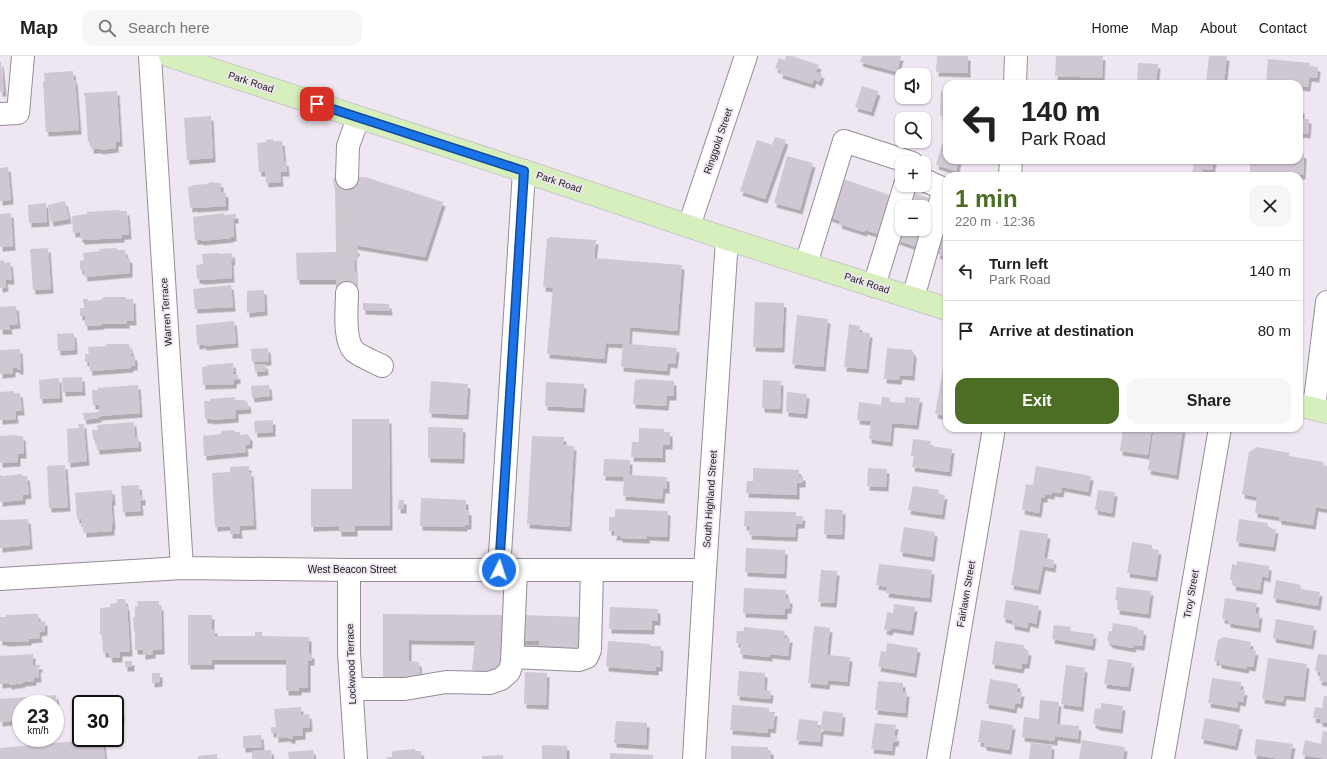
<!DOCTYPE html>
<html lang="en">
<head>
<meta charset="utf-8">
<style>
	body { margin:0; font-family:Helvetica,sans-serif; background:#f6f6f6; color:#202124; height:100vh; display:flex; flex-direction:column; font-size:15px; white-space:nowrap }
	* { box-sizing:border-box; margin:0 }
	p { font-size:13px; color:#757577 }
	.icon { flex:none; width:22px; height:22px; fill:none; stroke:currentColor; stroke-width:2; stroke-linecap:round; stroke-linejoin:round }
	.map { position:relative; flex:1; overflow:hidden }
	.sheet { position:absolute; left:943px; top:116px; width:360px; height:260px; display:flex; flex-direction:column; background:#fff; border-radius:12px; box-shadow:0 1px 3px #0004 }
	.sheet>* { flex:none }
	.banner { position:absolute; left:943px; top:24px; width:360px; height:84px; border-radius:12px; box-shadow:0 1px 3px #0004; background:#fff; color:#202124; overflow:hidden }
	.buttons { position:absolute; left:895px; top:12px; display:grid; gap:8px }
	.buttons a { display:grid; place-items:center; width:36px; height:36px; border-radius:8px; background:#fff; box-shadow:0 1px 3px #0004; font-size:20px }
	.speed { position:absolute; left:12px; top:639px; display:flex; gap:8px; font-size:20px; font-weight:700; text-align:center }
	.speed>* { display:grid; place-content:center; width:52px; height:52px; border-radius:50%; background:#fff; box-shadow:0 1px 3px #0004; line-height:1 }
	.speed small { font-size:10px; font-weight:400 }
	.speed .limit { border:2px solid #111; border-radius:6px; background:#fff; color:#111 }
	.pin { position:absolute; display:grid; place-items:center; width:34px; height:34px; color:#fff; margin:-17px; border-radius:8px; box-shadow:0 2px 6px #0006 }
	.me { position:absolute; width:44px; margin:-22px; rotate:4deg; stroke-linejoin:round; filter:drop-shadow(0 0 3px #0008) }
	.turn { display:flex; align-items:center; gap:14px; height:84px; padding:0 12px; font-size:18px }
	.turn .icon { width:52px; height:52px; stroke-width:2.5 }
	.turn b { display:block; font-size:28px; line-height:34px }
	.round { display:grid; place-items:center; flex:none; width:42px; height:42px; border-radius:12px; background:#f6f6f6 }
	.headline { display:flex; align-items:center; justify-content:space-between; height:68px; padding:0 12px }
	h1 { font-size:24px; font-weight:600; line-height:30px; color:#4b6d24 }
	.action { display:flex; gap:8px; margin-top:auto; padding:8px 12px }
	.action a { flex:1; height:46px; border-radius:12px; background:#4b6d24; color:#fff; font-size:16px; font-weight:600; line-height:46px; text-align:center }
	.action a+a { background:#f6f6f6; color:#202124 }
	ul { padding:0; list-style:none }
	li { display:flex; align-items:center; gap:12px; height:60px; padding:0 12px; border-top:1px solid #e0e0e0 }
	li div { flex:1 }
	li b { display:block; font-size:15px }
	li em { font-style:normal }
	header { display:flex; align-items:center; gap:24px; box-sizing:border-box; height:56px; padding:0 20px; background:#fff; border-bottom:1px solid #e0e0e0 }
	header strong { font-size:19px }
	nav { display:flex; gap:22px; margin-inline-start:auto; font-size:14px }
	.search { width:280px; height:36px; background:#f6f6f6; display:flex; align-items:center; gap:10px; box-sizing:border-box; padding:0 14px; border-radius:12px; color:#757577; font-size:15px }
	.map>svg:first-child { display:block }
</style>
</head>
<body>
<header>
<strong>Map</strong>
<div class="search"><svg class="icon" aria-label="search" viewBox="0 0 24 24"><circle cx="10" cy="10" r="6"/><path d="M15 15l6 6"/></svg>Search here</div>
<nav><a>Home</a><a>Map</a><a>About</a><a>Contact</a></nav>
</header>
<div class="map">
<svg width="1327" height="703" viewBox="0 0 1327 703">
	<defs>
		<filter id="shadow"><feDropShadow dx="2.5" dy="4.5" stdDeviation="0" flood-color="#0004"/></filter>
	</defs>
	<rect width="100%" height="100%" fill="#eee6f0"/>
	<path fill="#cfc7d1" filter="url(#shadow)" d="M786,0h6l27,9 -3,7 6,2 -3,8 -5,-3 -2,5 -32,-10 1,-4 -6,-2 4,-10 6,2z
		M862,0h39l-4,16 -37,-10z
		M937,0h31v17l-32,-1z
		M1056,0h47l-1,22 -47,-2z
		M1209,0h18l-3,28h-18z
		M1268,3l42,4v3l8,1 -1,11 -8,-1 -1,10 -9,-1v-2l-33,-1z
		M0,6h1l3,30h-4z
		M1138,7l20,1 -2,20h-19z
		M73,15l1,9h1l4,50 -33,2 -3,-51h2l-1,-8z
		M862,30l16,5 -7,21 -16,-5z
		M117,35l3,51h-4v6l-16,2v-1h-9v-7h-3l-3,-46h-1v-3z
		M941,35l6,1v24h-7z
		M1299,53h3v10h7l-1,15 -9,-1z
		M211,60l2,42 -26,2 -3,-42z
		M775,81l11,3 -21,59 -25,-8 17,-51 15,5z
		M273,83v2h9l2,21 2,-1 1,11h-7l1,10 -15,1 -1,-11h-6l-2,-29 9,-1v-2z
		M942,88l5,1v15h12l-3,11 -20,-6z
		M1299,97l5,1 -1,21 -20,-2v3l-33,-1v-15h49z
		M787,100l26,7 -13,47 -26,-7z
		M1194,104h20l-2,10 -9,-1 -1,7h-10z
		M8,111l3,33 -11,1v-33z
		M365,121l78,25 -18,55 -71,-12v4h3v3h-3l1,41h-19v-13h-39l-1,-27 40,-1 -1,-65h-1l-1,-9z
		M841,122l51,18 -14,38 -13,-4 -1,2 -25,-8 1,-3 -13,-5z
		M210,126l11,1v9l5,1v13l-31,2v-1l-5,1 -2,-21 5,-1v-1l15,-1z
		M913,137l22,7 -15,48 -23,-8 4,-11h23v-22h-16z
		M65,145l4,18 -18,3 -3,-17z
		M46,147l1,19 -18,1 -1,-18z
		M119,154v1h8l2,24h-7v3l-40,2v-2h-2v-6l-7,1 -1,-17 15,-2v-2z
		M11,157l2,33 -13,1v-33z
		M224,157v2l12,-1v5h-3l1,18h-3v1l-30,3v-1h-6l-2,-23z
		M947,169v32l-10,-3z
		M550,181l46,3 -2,18 88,7 -5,66 -47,-4 -1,17 48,4 -2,16 -7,-1 -1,8 -46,-4 2,-23 -17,-1 -2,16 -57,-5 6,-66 -10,-1 4,-48z
		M48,192l3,41 -18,1 -3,-41z
		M116,192l1,2h8l1,9 4,-1v15l-45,4 -1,-7h-4v-9l4,-1 -1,-7 17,-2 -1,-2z
		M219,197v1l13,-1 1,7 -2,1 1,17 -29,2 -6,-1 -1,-14 7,-1 -1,-10z
		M4,204v3l6,-1 2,18h-7l1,7 -6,1v-27z
		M231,229l2,22 -38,2 -2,-20z
		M264,234l1,21 -18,2v-22z
		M104,241h22v2h7l1,22h-7v3h-25v1l-17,1v-11l-5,1v-8h4l-1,-9h5v2l13,-1z
		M755,246l29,1 -2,45 -29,-1z
		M363,247l26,1 1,7 -27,-1z
		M16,250l2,18 -9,1 1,5h-10v-23z
		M797,259l31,4 -5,48 -31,-3z
		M234,265l2,22 -32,3v-2l-7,1 -1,-20z
		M849,268l11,2 -1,6 11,1 -4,36 -22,-2z
		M73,277l1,1 1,15 -1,1 -16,1 -1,-17z
		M106,288h23l3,10 -2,2h5v10h-4v2l-41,3 -1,-9h-4v-8h4l-1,-7 18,-1z
		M268,292l1,13 -17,1 -1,-13z
		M887,292l25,2 2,4 -2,22 -12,-1 -1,5 -15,-1z
		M20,293l1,21h-3l-1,-2h-4v5l-13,1v-24z
		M233,307l1,9h-1v2l5,1v4l-4,1v4l-31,1 -1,-18 6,-1 -1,-1z
		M944,307l3,1v52l-12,-2z
		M265,308l1,7 -11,1 -1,-7z
		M82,321l1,14 -20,1 -1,-14z
		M59,322l1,20 -20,1 -1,-19z
		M645,323l29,2v15h-7l-1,10 -33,-2 2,-24z
		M763,324l18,1 -1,28 -18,-1z
		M431,325l37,3 -2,31 -37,-2z
		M546,326l38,2 -2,24 -37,-2z
		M138,329l2,28 -41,3v2l-15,2 -1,-7 16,-1v-7h-6l-1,-15h6l-1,-2z
		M269,329l1,11 -18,2 -1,-12z
		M14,335v2h6l2,18h-7l1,8 -16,1v-28z
		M787,336l20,2 -2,20 -19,-2z
		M235,341v3h9l4,3 1,6 -13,1v8l-25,2v-1h-6l-1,-18h6v-2z
		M882,341l8,1 -1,4 16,1v-6l15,1 -4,27 -24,-2 -2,19 -21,-3 2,-18 -14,-1 2,-18 22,3z
		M352,363h37l1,107h-35v6h-16v-6l-28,1v-38h41z
		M273,364v12l-18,1 -1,-12z
		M134,366l1,15h3l1,10 -42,3 -1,-11h-3l-1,-9h6l-1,-5z
		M78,368h6v4l3,33 -19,2 -1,-34 12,-1z
		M428,371l35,1 -1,31 -34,-1z
		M639,372l25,1v3h6v13h-7v13l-32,-1 1,-15h7z
		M1123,372h29l-4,27 -28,-4z
		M1154,372h29l-7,47 -28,-5z
		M235,374v2h5v3l7,-1 3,3v7l-9,1h4l1,7 -42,4 -1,-20 18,-2v-3z
		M17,379v1h6l1,18h-6v8l-18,1v-27z
		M532,380l32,1 -1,8 11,1 -5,81 -42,-3z
		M913,383l18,2 -1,5 22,3 -3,23 -37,-5 2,-11h-3z
		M1257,391l33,6 -1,3 35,6 -1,3 4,1v43l-11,-2 -3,18 -34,-5v-3l-24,-4 2,-16 -15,-3 7,-42z
		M604,403l26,1 -1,15 38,2v12h-4l-1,10 -39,-3 1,-19 -21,-1z
		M65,409l3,42 -19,1 -2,-42z
		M249,410v6h2l3,53 -15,1 1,8h-10v-8l-15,1 -3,-54 18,-1v-5z
		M1036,410l55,10 -3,16 -26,-5 -1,6 -9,-1v3l-7,-1v4h-4l-2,15 -17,-3 4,-26 7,1z
		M753,412l46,2v6h4v7h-6v12l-51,-2 1,-12h6z
		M868,412l19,1 -1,18 -19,-1z
		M22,418v2h5l2,18 -6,1v5l-23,2v-27l3,1z
		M139,429l1,11 3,-1v6h-3l1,10 -18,1 -2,-26z
		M913,430l26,4 -1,4 7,1 -3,20 -34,-5z
		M112,434l1,11h-2l2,24h-1v6l-28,2v-6h-3v-8h-4l-2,-26z
		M1098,434l17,2 -3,21 -17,-3z
		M421,442l45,2v10l3,1v14h-4v2l-45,-1z
		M399,444h5v9h-6z
		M615,453l53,2 -1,26 -20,-1v3l-27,-1v-2h-6l1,-5h-6v-14h6z
		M825,453l18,1 -1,25 -18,-1z
		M745,455l51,1v4h7l-1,8h-6l-1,13 -46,-2 1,-9h-6z
		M28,463l2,26 -30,3v-28z
		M1239,463l29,4 -1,5 9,1 -3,18 -37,-5z
		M904,471l31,5 -3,25 -32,-5z
		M1020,474l28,4 -4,24 10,2 -1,8 -10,-2 -5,24 -27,-5z
		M1132,486l20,3v4l7,1 -4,27 -28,-4z
		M746,492l39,2 -1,24 -39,-2z
		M1237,505l32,5 -1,12 -6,-2 -2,14 -27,-4 1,-5 -4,-1 2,-16 5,1z
		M879,508l53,6 -3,28 -43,-5 1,-6 -11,-2z
		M821,514l16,1 -3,32 -16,-1z
		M1276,524l25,5 -1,4 20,3 -2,14 -45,-8z
		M1117,531l34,4 -3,23 -31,-4 1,-10h-3z
		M744,532l42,2 -1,9h5l-1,10h-4v6l-42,-2z
		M1225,542l32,5 -2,10 5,1 -2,14 -30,-5v-3l-6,-1z
		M117,543h8l1,7h1l3,46h-10v6h-10l-1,-5h-6l-1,-18h-2v-27l11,-1 -1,-3 7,-1z
		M1006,544l26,4 -1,1 8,1 -3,18 -8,-2 -1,6 -15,-3v-5l-9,-2z
		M137,545h22v5h2l1,44h-9v4l-10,1v-5h-8v-19l-1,1 -1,-15h2v-11h3z
		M894,548l21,3 -4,24 -20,-3 -1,3 -6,-1 3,-18 6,1z
		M610,551l48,2v12h-6v9l-43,-1z
		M31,558h7l1,8 6,-1v10l-6,1 1,6 -11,1v2l-25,1 1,-1h-5v-24h6v-2z
		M383,558l120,1 -4,57 -27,-2 3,-29 -66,-1v21l10,1 1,16 -37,3z
		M188,559h24v14h3v7h40v-4h7v4l47,1v17h3v7h-4v27h-9v3h-13v-31h-74v5h-24z
		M523,559l58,2 -1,34 -41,-1v-9h-17z
		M1276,563l38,7 -3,19 -38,-7z
		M1113,567l24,4 1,2 6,2 -2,15 -8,-1 -1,3 -22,-4 -4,-4 2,-9h3z
		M1054,569l17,2 -1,4 24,3 -2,12 -40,-7z
		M814,570l16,2 -3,27 23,2 -3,25 -19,-2 -1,5 -19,-2z
		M744,571l41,4 -1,7h6l-2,18 -18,-2v3l-30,-3 1,-10 -5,-1 1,-12h7z
		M1224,581l27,5 -1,7 6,2 -3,16 -6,-1 -1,3 -27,-5v-3h-5l4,-21z
		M608,585l42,3v2h11l-1,21h-4v4l-50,-4z
		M995,585l29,4 -1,5 6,1 -2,13h-5l-1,5 -29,-5z
		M887,587l31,5 -4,25 -36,-6 3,-16 5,1z
		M33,598v11h7v3h-2l1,10h-5v3l-12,1 1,1 -14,2v-2l-9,1v-28z
		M1318,598l9,1v27l-8,-1 2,-9 -6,-1z
		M1268,602l39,6 -4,33 -19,-2 -1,7 -21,-3z
		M1108,603l24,4 -4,24 -24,-3z
		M125,605h7v6h-7z
		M1066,609l19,3 -4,39 -20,-3z
		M739,615l26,2 -1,17 7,1 -1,8 -33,-3z
		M525,616l22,1 -1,32 -22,-1z
		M152,617h8v9l-8,1z
		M1212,622l29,4 -1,8 5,1 -2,11 -5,-1 -1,7 -29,-5z
		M990,623l28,5 -1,8h5l-2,12 -5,-1 -1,6 -28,-5z
		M878,625l25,2v9h4l-2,21 -30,-3z
		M56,639l2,22h-3v-13h-34v16l-21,2v-23z
		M1324,640h3v27l-7,-1v-3l-7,-1 2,-11 7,1z
		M102,641v3h9l1,4h-21v-3h9v-3z
		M1040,644l19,2 -2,22 22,2 -1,13 -23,-3v5l-33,-4 2,-20 15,2z
		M1101,647l22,3 -3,23 -22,-3 -5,-3 2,-14 6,-1z
		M732,649l37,3v4h6l-2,17 -5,-1v5l-38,-3z
		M301,651v8l8,-1 1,13 -7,1v7l-10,1v3h-4l-1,-2 -12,1v-6l-5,1v-6h5l-2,-18z
		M115,654h7v8h-7z
		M823,655l20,2 -2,19 -20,-2 -1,12 -24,-2 3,-21 19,2v7l3,-1z
		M1205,662l35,7 -5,21 -34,-7z
		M981,664l32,5 -4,25 -25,-4v-3l-6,-1z
		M616,665l31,2 -1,22 -32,-2z
		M875,667l21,2 -2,11 3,1 -1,5h-3l-1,9 -21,-2z
		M1323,675l4,1v27l-25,-4 3,-15 16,4z
		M261,679l1,12 -19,1v-12z
		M1256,683l37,5 -3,15h-10l-26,-4z
		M1082,684l43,7 -2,12h-44z
		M78,685v2l25,-2 2,18h-105v-11z
		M1031,687l21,2 -1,14h-22z
		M542,689l25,1v13h-25z
		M731,690l37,1v3h3v9h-40z
		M415,693v2h6l1,8h-35v-2h5v-5l2,-1z
		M271,694l1,9h-20v-8z
		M313,694l1,9h-25l-1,-7z
		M610,697l43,2v4h-43z
		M217,698v5h-19v-3z
		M503,699v4h-21v-3z"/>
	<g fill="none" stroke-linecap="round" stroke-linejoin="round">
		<path stroke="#cec7d0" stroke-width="22" stroke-dasharray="22 11" stroke-linecap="butt" d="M347,237v-115"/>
		<g stroke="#948d96" stroke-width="24">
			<path id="minor" d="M150,0l32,512
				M1015,28l1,-28
				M0,58l18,-1 5,-57
				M1010,120l1,-16
				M347,122l1,-32 10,-28
				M689,170l57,-170
				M806,208l38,-123 68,22
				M874,230l31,-101
				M347,237c0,15 -4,46 7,58 4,4 22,12 28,15
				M913,242l31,-109 -20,-9
				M1314,352l13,-106
				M349,514v83l7,106
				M499,514l25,-399
				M0,523l182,-11 167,2h356
				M512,601l67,3 8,-3 3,-7 2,-80
				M352,633h53l41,-7 43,1 12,-4 8,-7 3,-9 4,-93
				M694,703l11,-189 22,-331
				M938,703l56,-331
				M1163,703l57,-331"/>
		</g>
		<g stroke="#c8c8c9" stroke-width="24">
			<path id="major" d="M170,0l354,115 203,68 220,70
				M1299,349l28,7"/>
		</g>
		<use href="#minor" stroke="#fff" stroke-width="22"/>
		<use href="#major" stroke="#d6efbd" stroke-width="22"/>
	</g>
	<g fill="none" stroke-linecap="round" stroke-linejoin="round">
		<g stroke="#114b97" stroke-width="10">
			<path id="route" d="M317,48l207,67 -25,399"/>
		</g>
		<use href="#route" stroke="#1a73e8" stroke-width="7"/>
	</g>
	<g text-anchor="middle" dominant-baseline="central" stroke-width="3.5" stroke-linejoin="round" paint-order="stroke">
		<g font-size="10" fill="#1b181c" stroke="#eee6f0">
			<text transform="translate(251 26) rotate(18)">Park Road</text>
			<text transform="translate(718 85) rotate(-71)">Ringgold Street</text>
			<text transform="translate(559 126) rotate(18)">Park Road</text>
			<text transform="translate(867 227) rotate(18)">Park Road</text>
			<text transform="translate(166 256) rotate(-94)">Warren Terrace</text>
			<text transform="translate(710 443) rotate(-86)">South Highland Street</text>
			<text x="352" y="513">West Beacon Street</text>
			<text transform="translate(966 538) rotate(-80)">Fairlawn Street</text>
			<text transform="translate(1191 538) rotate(-80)">Troy Street</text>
			<text transform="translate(351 608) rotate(-92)">Lockwood Terrace</text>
		</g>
	</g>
</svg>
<div class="buttons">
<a><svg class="icon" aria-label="sound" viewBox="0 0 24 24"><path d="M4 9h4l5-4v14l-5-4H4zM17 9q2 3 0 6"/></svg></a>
<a><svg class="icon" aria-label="search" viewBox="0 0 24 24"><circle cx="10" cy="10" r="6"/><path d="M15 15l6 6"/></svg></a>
<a>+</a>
<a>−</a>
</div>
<div class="speed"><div>23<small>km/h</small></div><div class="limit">30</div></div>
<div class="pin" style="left:317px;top:48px;background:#d93025"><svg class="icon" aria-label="arrive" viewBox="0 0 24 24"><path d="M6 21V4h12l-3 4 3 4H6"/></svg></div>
<svg class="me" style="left:499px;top:514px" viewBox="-20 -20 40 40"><circle r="17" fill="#1a73e8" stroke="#fff" stroke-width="3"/><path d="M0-11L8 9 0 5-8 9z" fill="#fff"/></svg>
<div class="banner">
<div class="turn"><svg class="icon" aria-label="left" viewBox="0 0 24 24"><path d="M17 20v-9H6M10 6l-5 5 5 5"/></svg><div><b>140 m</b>Park Road</div></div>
</div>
<section class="sheet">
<div class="headline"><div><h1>1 min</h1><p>220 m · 12:36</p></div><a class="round"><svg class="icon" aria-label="close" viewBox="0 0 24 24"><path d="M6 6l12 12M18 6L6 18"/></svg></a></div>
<ul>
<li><svg class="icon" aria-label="left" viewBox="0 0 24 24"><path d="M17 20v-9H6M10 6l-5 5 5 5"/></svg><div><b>Turn left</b><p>Park Road</p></div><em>140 m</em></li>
<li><svg class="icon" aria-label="arrive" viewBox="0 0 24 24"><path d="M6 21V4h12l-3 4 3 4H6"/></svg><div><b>Arrive at destination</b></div><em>80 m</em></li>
</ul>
<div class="action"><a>Exit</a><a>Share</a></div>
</section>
</div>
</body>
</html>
